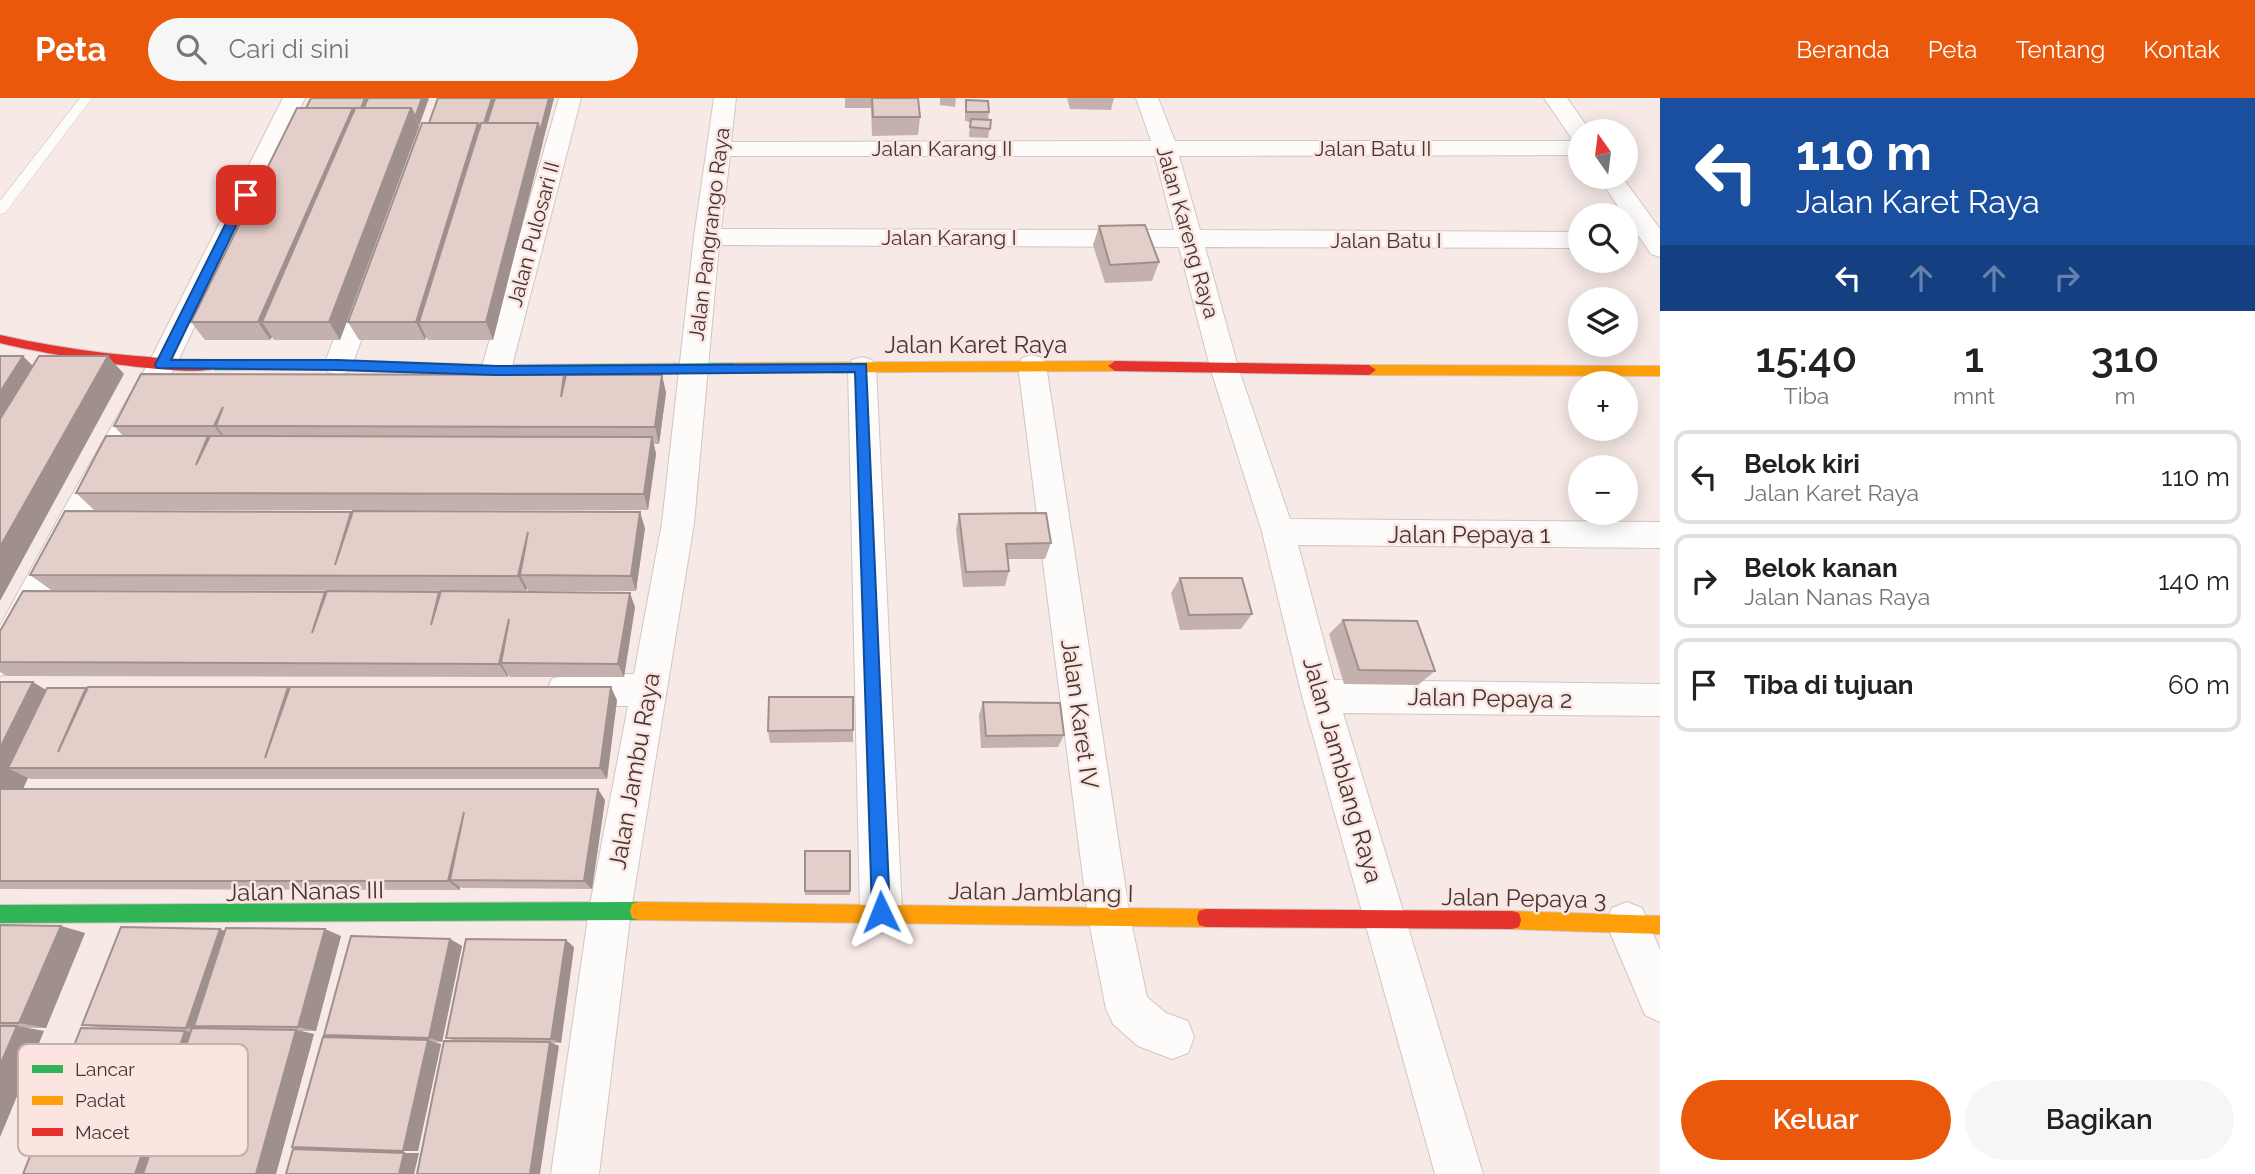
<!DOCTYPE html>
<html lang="id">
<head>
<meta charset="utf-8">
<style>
	body { margin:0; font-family:Raleway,sans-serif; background:#f6f6f6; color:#222; height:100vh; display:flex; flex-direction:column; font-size:26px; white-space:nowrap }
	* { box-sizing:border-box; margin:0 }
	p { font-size:23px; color:#767676 }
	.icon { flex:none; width:38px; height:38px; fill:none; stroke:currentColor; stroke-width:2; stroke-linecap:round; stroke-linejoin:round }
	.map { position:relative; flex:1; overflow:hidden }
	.side { display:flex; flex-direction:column; background:#fff; width:595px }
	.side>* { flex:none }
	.top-card { background:#1a4fa0; color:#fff; overflow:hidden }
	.needle { width:46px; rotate:346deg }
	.controls { position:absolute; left:1568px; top:21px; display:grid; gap:14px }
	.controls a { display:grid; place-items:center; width:70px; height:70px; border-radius:50%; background:#fff; box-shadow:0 4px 18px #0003; font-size:35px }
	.pin { position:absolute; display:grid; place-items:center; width:60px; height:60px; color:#fff; margin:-30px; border-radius:14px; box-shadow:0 4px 10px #0006 }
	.me { position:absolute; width:77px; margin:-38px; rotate:358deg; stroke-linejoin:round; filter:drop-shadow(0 0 5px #0008) }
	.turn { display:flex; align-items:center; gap:24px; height:147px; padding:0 21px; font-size:32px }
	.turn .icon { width:91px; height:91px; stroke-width:2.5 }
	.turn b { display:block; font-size:49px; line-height:60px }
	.lanes { display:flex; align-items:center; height:66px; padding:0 21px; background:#0003; justify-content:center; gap:35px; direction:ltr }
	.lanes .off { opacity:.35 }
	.eta { display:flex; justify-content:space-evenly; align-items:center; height:119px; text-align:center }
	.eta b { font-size:42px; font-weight:600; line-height:49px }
	.action { display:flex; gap:14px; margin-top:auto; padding:14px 21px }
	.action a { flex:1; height:80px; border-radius:42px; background:#ea580c; color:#fff; font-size:28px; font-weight:600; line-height:80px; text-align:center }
	.action a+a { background:#f6f6f6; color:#222 }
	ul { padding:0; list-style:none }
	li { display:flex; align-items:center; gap:21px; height:94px; margin:0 14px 10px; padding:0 7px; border:4px solid #e0e0e0; border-radius:14px }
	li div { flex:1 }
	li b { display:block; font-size:26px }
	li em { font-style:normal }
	header { display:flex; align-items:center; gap:42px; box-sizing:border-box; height:98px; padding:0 35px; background:#ea580c; color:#fff }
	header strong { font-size:33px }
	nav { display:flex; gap:38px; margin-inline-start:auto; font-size:24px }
	.search { width:490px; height:63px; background:#f6f6f6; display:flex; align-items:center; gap:18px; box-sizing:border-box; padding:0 24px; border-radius:38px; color:#767676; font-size:26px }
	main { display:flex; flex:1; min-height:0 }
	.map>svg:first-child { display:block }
</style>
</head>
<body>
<header>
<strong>Peta</strong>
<div class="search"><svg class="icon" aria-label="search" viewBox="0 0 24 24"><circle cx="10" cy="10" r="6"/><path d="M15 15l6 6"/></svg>Cari di sini</div>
<nav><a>Beranda</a><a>Peta</a><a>Tentang</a><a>Kontak</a></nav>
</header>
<main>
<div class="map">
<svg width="1660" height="1076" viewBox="0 0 1660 1076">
	<rect width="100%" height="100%" fill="#f6e9e6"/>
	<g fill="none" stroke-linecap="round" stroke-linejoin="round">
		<g stroke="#d0c6c3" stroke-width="1">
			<path id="lane" d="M80,0h12l-87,115 -5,1v-13z"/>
		</g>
		<g stroke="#d0c6c3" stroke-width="2">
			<path id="street" d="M283,0h22l-129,267 -91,164 -72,142 -13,5v-50l62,-114 86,-148z
				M559,0h22l-70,272 -5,7 -10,3 -10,-3 -5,-7z
				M714,0h22l-5,44 420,-1 -15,-43h22l17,43h404l-7,-2 -28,-41h23l23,33h-10v24l-401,1 21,74 380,2v16l-375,-1 33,120 52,152 370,3v26l-362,-3 36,135 326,4v32l-317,-3 140,461h-48l-133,-478 -40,-164 -52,-165 -31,-120 -460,-2 -25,278 -63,387 -32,264h-48l38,-264 39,-204h-63l-13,-5 -5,-11 5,-11 13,-5h69l28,-151 32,-286zM730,58h425l19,74 -453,-1z
				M1598,79h24l38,52v28l-9,-3z
				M368,178l10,3 4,6 -30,80 -4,7 -10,3 -10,-3 -4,-7 30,-80 4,-6z
				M1032,257l10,3 4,7 84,552 17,80 19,16 22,8 6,16 -6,16 -16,6 -34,-13 -25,-22 -7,-15 -18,-92 -70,-552 4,-7z
				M862,259l10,3 4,7 26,545 -6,15 -15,6 -15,-6 -6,-15 -12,-545 4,-7z
				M1627,804l15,6 18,42v72l-15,-7 -39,-92 6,-15z"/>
		</g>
		<g stroke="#d0c6c3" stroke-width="2">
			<path id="fast" d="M215,262h123l158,5 238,-2 7,5 -7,5 -238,2 -158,-5h-123l-7,-5z
				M639,804l7,2 2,7 -2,7 -7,2 -639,3v-18z"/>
		</g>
		<g stroke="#d0c6c3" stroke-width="2">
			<path id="slow" d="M1115,263l7,5 -7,5 -381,2 -7,-5 7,-5z
				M1369,267l291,1v10l-291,-1 -7,-5z
				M639,804l567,7 7,2 2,7 -2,7 -7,2 -567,-7 -7,-2 -2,-7 2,-7z
				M1512,813l148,5v18l-148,-5 -7,-2 -2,-7 2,-7z"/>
		</g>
		<g stroke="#d0c6c3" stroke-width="2">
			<path id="jam" d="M0,237c71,16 142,24 215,25l7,5c-18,19 -191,-14 -222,-22z
				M1115,263l254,4 7,5 -7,5 -254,-4 -7,-5z
				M1206,811l306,2 7,2 2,7 -2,7 -7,2 -306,-2 -7,-2 -2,-7 2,-7z"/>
		</g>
		<use href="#lane" fill="#fefcfb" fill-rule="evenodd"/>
		<use href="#street" fill="#fefcfb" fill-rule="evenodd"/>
		<use href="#fast" fill="#30b455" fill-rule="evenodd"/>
		<use href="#slow" fill="#ff9f0a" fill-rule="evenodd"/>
		<use href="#jam" fill="#e5322d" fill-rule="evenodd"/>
	</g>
	<path fill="#c4b1ad" d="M429,0l-89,242h-66l-2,-3 -2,3h-65l-14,-18z
		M554,0l-61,242h-65l-2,-3 -1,3h-66l-11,-18z
		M845,0h73l2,19 -2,18 -46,1 -1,-28h-26z
		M940,0h16l-1,9 -15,-2z
		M1067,0h47l-3,12 -41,-1z
		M966,2l23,12 -1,8h3l-3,18 -19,-1 1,-15 -5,-1v-11z
		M1099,128l60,36 -7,19 -47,2 -12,-38z
		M662,277l4,18 -7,51h-5l2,10 -8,56h-554l-18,-17 47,-57 -9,-10 451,-48z
		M351,414l2,1 292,15 -9,63h-108l-1,-3 -1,3 -475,-1 -21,-15z
		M959,416l92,29 -6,16h-37l1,12 -4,15 -42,1 -7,-57z
		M1180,480l72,36 -11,15 -61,1 -9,-37z
		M325,494l1,2h114l195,13 -11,70h-114l-2,-2v2l-502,-1 -6,-4v-41z
		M1343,522l92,51 -17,14 -74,-1 -15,-50z
		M0,584l46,8 40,-2 1,1 201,-2 1,2 328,11 -10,79h-576l-3,-1 -5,11 582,11 -13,89 -130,-1 -2,-1v3l-460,-1z
		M983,604l81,33 -6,12 -77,1 -2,-33z
		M853,632v12l-83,1 -2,-12z
		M850,753v44h-45v-4z
		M0,827l61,1 24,7 -39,95h-22l20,3 -44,106z
		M225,833l116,5 -25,95h-15l13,3 -38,140h-253l79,-146 -20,-3z
		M450,841l12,7 -20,96h-8l7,2 -23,107 -84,-114 -10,-2z
		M574,849l-13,96h-9l7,3 -103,-5 -10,-3z"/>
	<path fill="#a0908d" d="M365,0h8l-111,224 10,15 -2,3 -12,-18 95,-214z
		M422,0h7l-10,28 -4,-9z
		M492,0h6l-10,34h-6z
		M549,0h5l-11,43 -3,-9z
		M411,10l8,19 -79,213 -11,-18z
		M478,25l7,19 -66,180 7,15 -1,3 -9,-18z
		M538,25l5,19 -50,198 -7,-18z
		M23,258l18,18 -41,66v-48z
		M108,258l16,18 -124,227v-54z
		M662,277l4,18 -7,51 -4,-17z
		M223,309l-7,19 13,16 -1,2 -14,-18z
		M652,339l4,17 -8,56 -4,-16z
		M640,414l5,16 -9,63 -5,-15z
		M528,434l-8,43 7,13 -1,3 -8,-15z
		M630,495l5,14 -11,70 -6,-13z
		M509,521l-8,44 7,12v2l-9,-13z
		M33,584l31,19 -56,67 20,10 -28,59v-89z
		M611,589l6,13 -10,79 -7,-11z
		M598,691l7,11 -13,89 -8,-8z
		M464,714l-14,68 10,7v3l-12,-9z
		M61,828l24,7 -39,95 -27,-5z
		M220,831l20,8 -46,89 14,3 -1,3 -21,-4z
		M325,831l16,7 -25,95 -18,-4z
		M450,841l12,7 -20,96 -13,-4z
		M566,842l8,7 -13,96 -10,-4z
		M17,928l27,5 -44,106v-72z
		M296,932l18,4 -38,140h-20z
		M185,933l21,4 -46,139h-25z
		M428,942l13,4 -23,107h-15z
		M550,944l9,4 -19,128h-10z
		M404,1055h15l-5,21h-15z"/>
	<path fill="#e4cec9" stroke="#a0908d" stroke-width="2" d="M311,0h54l-4,10h-6l-1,3 -1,-3h-47z
		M368,0h54l-7,19 -4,-9h-47z
		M438,0h54l-8,25h-3l-1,4 -2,-4h-49z
		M495,0h54l-9,34 -2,-9h-51z
		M872,0h46l2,19h-47z
		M966,2l22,1 1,11h-23z
		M297,10h56l-95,214h-67z
		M355,10h56l-82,214h-67z
		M971,21l20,1 -1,9 -20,-2z
		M422,25h56l-62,199h-68z
		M481,25h57l-52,199h-67z
		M1145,127l14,37 -49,3 -11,-39z
		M0,258h23l-23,36z
		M39,258h69l-108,191v-128z
		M141,276l423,1 -3,22 5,-22h96l-7,52 -439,-1 7,-19 -9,19h-100z
		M106,338h102l-12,29 14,-29 442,1 -8,57 -568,-1z
		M65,413l286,1 -16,53 18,-54 287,1 -9,64 -111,-1 8,-43 -10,44 -488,-1z
		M1046,415l5,30 -45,1 3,27 -43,1 -7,-58z
		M1180,480h62l10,36 -63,1z
		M23,493l302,1 -13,41 15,-42 112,1 -8,33 10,-34 189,2 -12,71 -117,-1 8,-44 -10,45 -499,-2v-31z
		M1343,522l74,1 18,50 -76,-1z
		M0,584h33l-33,66z
		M88,589h200l-23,71 25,-71h321l-11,81h-592l39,-80h39l-28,64z
		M769,599h84v33l-85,1z
		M983,604l77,1 4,32 -78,1z
		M0,691h598l-14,92 -134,-1 14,-68 -16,69h-448z
		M805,753h45v40h-45z
		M0,827l61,1 -42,97h-19z
		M121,829l99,2 -34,99 -104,-3z
		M226,830l99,1 -27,98 -104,-1z
		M351,838l99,3 -21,99 -105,-3z
		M466,841l100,1 -15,99 -105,-1z
		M0,928h17l-17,39z
		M81,930l104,3 -50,143h-112z
		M192,930l104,2 -40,144h-113z
		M323,939l105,3 -25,111 -111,-4z
		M444,943l106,1 -20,132h-113z
		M293,1051l111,4 -5,21h-113z"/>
	<path fill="#1a73e8" stroke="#114b97" stroke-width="2" d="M246,93l5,4 -80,165h167l158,6 370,-2 24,548 -2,6 -7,3 -6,-3 -3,-6 -17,-540 -359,3 -158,-5 -181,-2 -2,-3 85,-170z"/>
	<g text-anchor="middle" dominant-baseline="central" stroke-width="5" stroke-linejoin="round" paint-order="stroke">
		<g font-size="21" fill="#413836" stroke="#fce5e0">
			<text x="942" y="50">Jalan Karang II</text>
			<text x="1373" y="50">Jalan Batu II</text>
			<text transform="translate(1188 134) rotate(74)">Jalan Kareng Raya</text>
			<text transform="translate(533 136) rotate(-75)">Jalan Pulosari II</text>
			<text transform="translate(709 136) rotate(-83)">Jalan Pangrango Raya</text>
			<text x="949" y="139">Jalan Karang I</text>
			<text x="1386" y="142">Jalan Batu I</text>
		</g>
		<g font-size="24" fill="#413836" stroke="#fce5e0">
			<text x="976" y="246">Jalan Karet Raya</text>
			<text x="1469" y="436">Jalan Pepaya 1</text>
			<text transform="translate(1490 600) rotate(1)">Jalan Pepaya 2</text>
			<text transform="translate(1080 616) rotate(82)">Jalan Karet IV</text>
			<text transform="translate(1343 672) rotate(74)">Jalan Jamblang Raya</text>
			<text transform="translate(634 673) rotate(-80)">Jalan Jambu Raya</text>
			<text transform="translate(305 793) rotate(-1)">Jalan Nanas III</text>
			<text transform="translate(1041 794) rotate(1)">Jalan Jamblang I</text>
			<text transform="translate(1524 800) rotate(1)">Jalan Pepaya 3</text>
		</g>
	</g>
	<rect x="18" y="946" width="230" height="112" rx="10" fill="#fce5e0" stroke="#c4b1ad" stroke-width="2"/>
	<rect x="32" y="967" width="31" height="8" fill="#30b455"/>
	<rect x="32" y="998" width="31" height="9" fill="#ff9f0a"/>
	<rect x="32" y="1030" width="31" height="8" fill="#e5322d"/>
	<g font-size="19" fill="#413836">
		<text x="75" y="978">Lancar</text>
		<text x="75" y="1009">Padat</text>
		<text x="75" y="1041">Macet</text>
	</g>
</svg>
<div class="controls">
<a><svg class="needle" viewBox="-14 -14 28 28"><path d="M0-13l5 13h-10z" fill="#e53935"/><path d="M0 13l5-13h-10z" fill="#767676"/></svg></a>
<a><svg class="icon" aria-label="search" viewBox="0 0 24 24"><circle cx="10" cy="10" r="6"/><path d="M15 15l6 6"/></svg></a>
<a><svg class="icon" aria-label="layers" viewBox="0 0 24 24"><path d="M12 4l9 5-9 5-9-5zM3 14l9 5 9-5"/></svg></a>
<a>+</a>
<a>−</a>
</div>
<div class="pin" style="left:246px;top:97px;background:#d93025"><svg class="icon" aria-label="arrive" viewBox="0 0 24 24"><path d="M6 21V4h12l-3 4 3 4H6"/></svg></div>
<svg class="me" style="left:881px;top:814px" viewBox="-20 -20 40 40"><path d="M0-17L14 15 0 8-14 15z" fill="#1a73e8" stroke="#fff" stroke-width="4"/></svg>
</div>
<section class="side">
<div class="top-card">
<div class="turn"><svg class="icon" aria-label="left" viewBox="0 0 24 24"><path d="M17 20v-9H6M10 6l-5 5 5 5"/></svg><div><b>110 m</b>Jalan Karet Raya</div></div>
<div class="lanes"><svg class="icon" aria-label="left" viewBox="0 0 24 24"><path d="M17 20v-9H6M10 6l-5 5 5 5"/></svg><svg class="icon off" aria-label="ahead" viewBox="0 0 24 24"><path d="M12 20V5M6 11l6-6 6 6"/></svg><svg class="icon off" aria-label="ahead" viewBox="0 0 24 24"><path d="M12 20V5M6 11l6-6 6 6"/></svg><svg class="icon off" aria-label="right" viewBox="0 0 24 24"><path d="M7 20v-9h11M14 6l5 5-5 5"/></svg></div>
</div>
<div class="eta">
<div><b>15:40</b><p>Tiba</p></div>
<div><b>1</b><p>mnt</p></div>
<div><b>310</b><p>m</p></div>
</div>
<ul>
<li><svg class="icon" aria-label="left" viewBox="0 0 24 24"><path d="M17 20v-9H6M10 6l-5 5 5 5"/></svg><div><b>Belok kiri</b><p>Jalan Karet Raya</p></div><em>110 m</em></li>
<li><svg class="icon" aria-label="right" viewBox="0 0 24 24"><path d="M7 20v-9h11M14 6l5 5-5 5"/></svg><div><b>Belok kanan</b><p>Jalan Nanas Raya</p></div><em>140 m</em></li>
<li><svg class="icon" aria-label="arrive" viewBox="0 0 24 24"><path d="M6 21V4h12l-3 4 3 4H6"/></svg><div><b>Tiba di tujuan</b></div><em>60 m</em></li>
</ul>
<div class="action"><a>Keluar</a><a>Bagikan</a></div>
</section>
</main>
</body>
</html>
